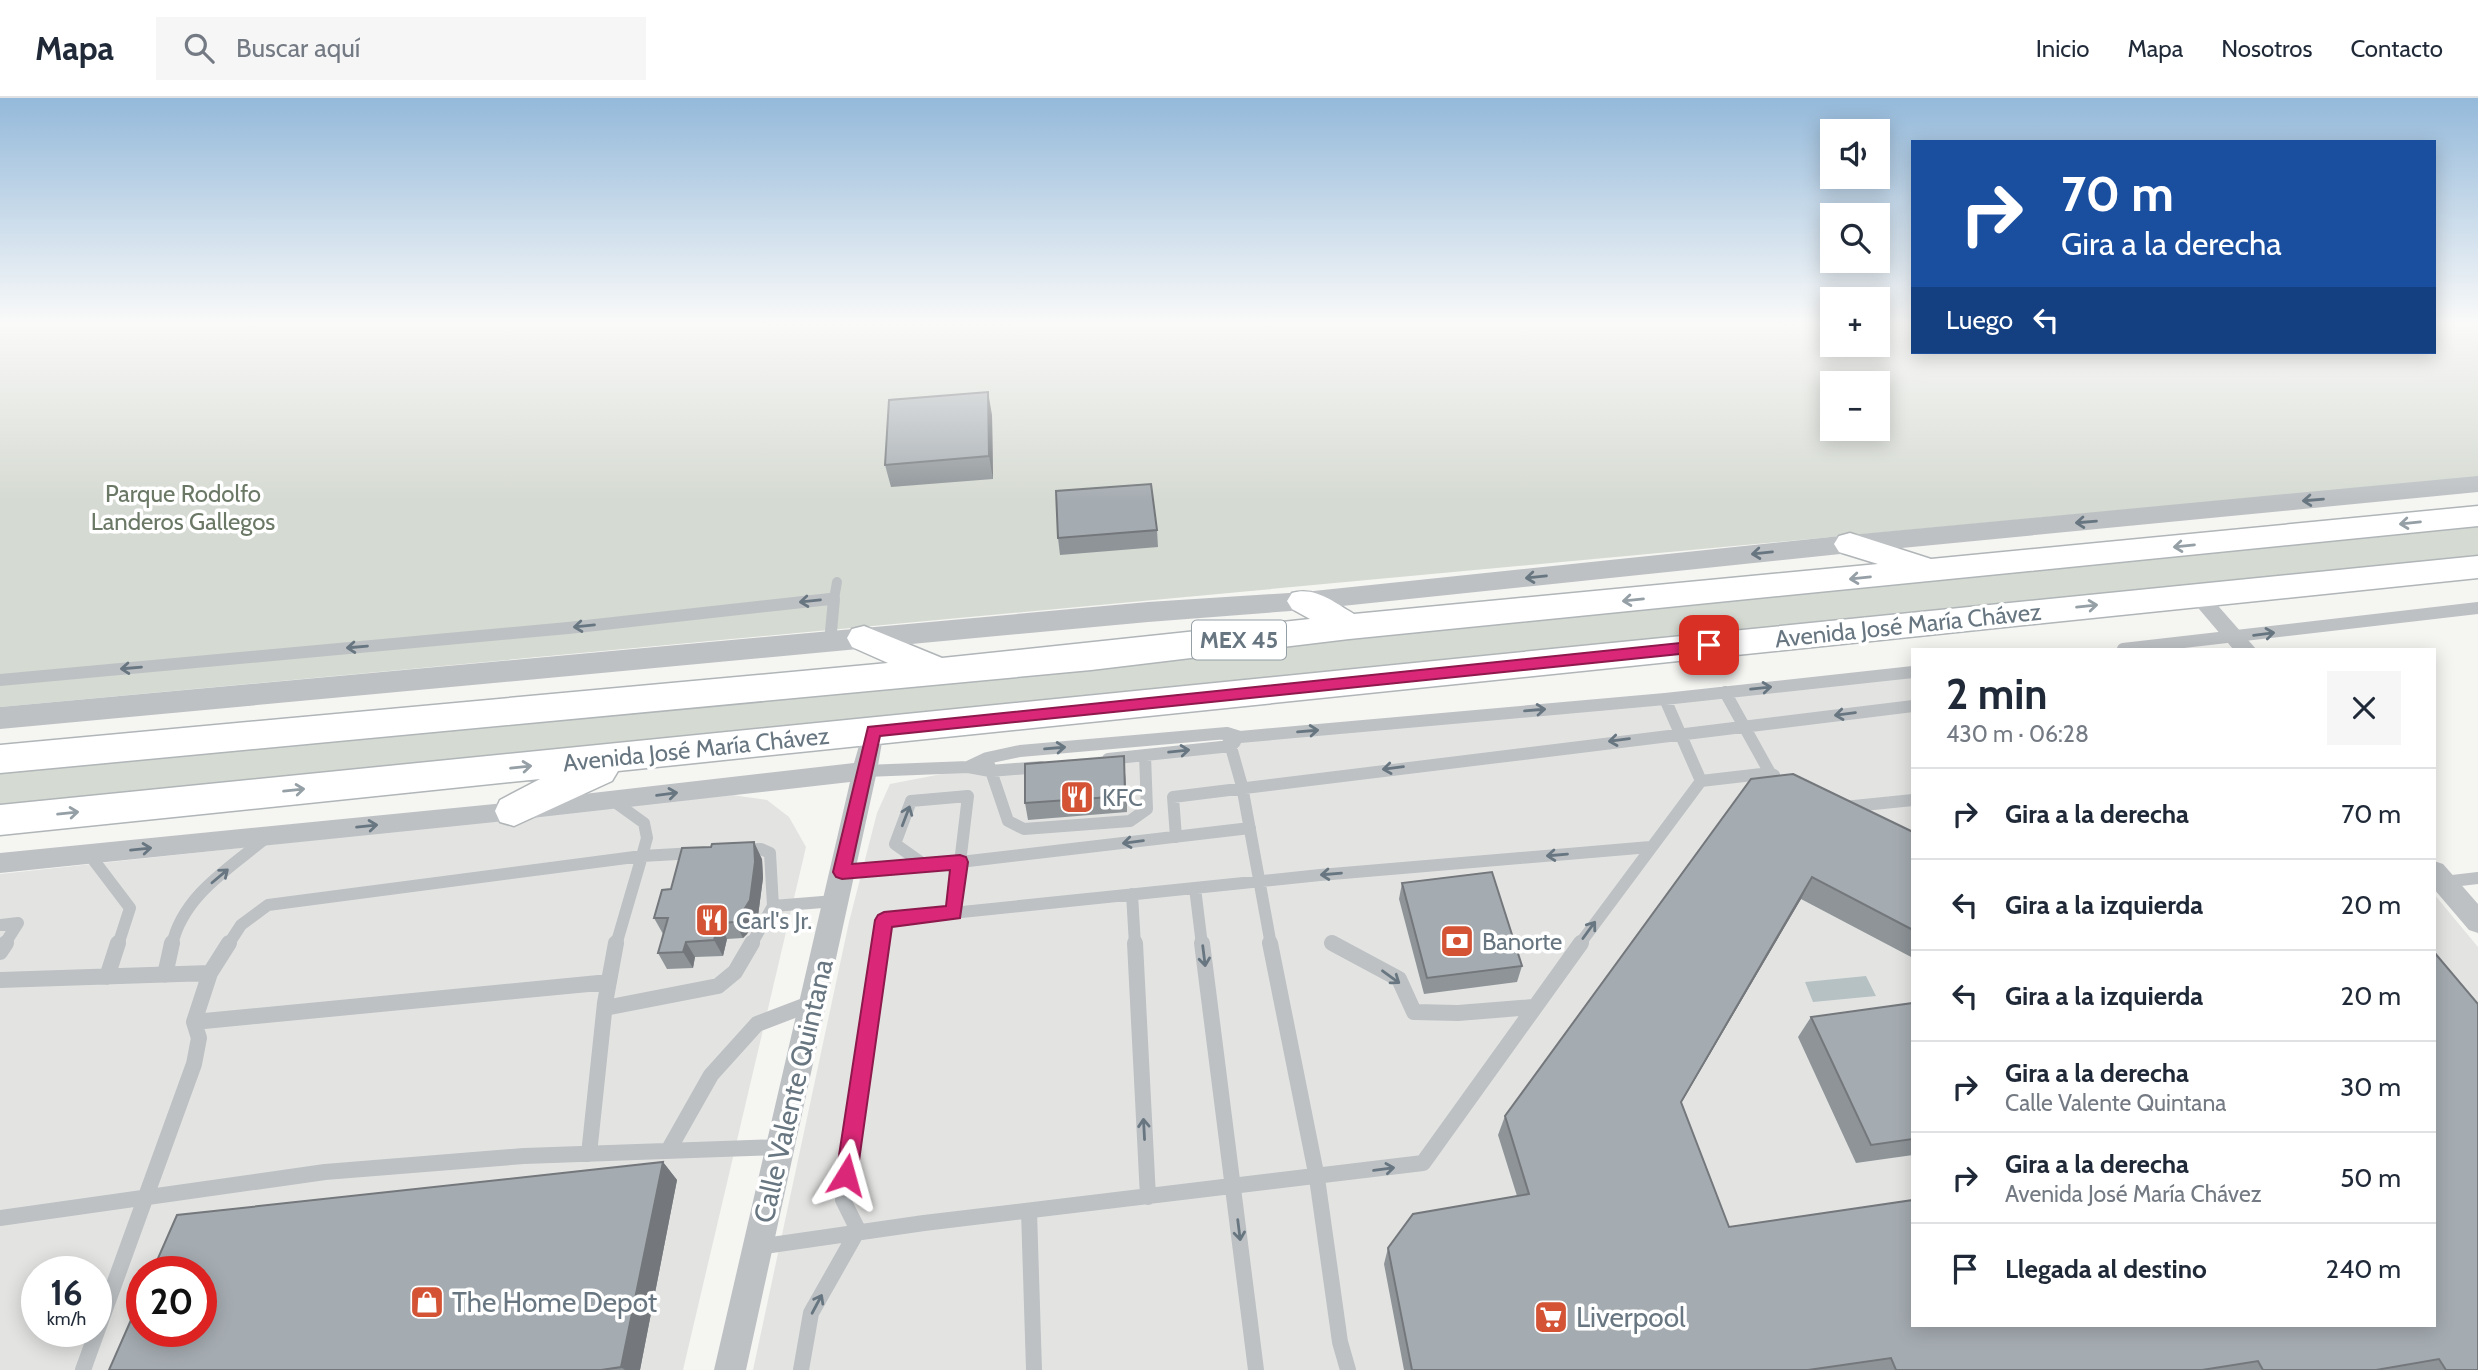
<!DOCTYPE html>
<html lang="es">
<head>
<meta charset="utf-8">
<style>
	body { margin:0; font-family:Cabin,sans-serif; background:#f6f6f7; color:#1f2937; height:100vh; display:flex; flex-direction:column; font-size:26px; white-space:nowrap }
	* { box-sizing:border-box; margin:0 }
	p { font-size:23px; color:#747a83 }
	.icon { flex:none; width:38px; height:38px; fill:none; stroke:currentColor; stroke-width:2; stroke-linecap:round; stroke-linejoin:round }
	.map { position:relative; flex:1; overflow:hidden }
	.sheet { position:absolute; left:1911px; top:550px; width:525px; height:679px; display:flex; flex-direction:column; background:#fff; border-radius:0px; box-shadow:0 4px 18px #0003 }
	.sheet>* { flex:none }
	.guide { position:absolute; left:1911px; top:42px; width:525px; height:214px; border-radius:0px; box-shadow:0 4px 18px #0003; background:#1a4fa0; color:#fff; overflow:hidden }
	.fabs { position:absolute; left:1820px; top:21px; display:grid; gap:14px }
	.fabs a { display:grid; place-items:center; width:70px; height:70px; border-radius:0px; background:#fff; box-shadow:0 4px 18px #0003; font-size:35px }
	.speed { position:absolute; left:21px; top:1158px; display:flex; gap:14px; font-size:35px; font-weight:700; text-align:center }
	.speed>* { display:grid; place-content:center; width:91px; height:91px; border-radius:50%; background:#fff; box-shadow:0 4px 18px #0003; line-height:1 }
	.speed small { font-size:18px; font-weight:400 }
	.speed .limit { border:10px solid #d22; background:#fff; color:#111 }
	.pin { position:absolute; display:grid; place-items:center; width:60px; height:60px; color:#fff; margin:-30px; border-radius:14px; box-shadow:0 4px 10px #0006 }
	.me { position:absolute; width:77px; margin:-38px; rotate:8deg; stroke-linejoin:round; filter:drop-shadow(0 0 5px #0008) }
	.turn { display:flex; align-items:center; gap:24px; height:147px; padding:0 35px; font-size:32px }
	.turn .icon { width:91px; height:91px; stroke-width:2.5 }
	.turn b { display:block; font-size:49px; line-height:60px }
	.then { display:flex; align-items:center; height:66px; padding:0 35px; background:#0003; gap:14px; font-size:26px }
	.round { display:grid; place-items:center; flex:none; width:74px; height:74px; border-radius:0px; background:#f6f6f7 }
	.overview { display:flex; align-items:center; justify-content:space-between; height:119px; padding:0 35px }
	h1 { font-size:42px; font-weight:700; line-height:52px }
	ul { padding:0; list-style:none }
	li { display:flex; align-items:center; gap:21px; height:91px; padding:0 35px; border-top:2px solid #e0e1e3 }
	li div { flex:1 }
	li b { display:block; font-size:26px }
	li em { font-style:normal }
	header { display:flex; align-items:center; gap:42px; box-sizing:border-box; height:98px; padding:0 35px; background:#fff; border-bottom:2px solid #e0e1e3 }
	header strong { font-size:33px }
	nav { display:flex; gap:38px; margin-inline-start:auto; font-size:24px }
	.search { width:490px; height:63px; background:#f6f6f7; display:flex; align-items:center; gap:18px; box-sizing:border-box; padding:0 24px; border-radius:0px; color:#747a83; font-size:26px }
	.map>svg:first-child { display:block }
</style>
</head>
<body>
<header>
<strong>Mapa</strong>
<div class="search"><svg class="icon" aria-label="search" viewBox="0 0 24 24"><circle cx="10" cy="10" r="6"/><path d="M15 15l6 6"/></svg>Buscar aquí</div>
<nav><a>Inicio</a><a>Mapa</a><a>Nosotros</a><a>Contacto</a></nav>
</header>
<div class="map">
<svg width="2478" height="1272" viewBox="0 0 2478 1272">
	<rect width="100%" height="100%" fill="#f5f5f2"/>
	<path fill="#e3e4e2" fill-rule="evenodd" d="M1913,570v657h521v-431l44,53v423h-1725l96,-448 28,-109 13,-29 57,-11z
		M732,697l35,5 22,17 17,30 -123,523h-683v-496zM37,1174h59v60h-59zM142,1174h59v60h-59z"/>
	<path fill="#d5dad2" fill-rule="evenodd" d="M0,225h1832v22h46v-22h35v29h521v-29h44v154l-2478,230zM1832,285h46v46h-46z
		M2478,423v39l-2478,248v-44z"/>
	<path fill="#b6c1c4" d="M1866,878l10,20 -63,6 -8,-20z"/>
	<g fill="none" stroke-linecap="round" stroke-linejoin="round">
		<g stroke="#b0b5b8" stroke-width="3">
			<path id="primary" d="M2478,408v20l-1129,113 -258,31 -1091,103v-28l888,-82 -36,-16 -5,-9 5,-9 12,-3 78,32 368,-39 -18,-10 -5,-8 5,-8c23,-7 43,10 62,21l524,-50 -39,-12 -5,-8 5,-8 11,-3 81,26z
				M2478,458v22l-1860,193 -6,10 -98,45 -14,-4 -5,-11 5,-11 40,-21 -540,56v-30z"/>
		</g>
		<path stroke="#bdc1c4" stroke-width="10" d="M834,501l3,-17
			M814,503l20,-2v2"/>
		<path stroke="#bdc1c4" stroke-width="12" d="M830,544l4,-43
			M2123,551l355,-41
			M0,582l568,-52 262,-29
			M1725,594l45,81 4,2
			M1665,601l36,82
			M1227,635l15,53 29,159
			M1108,661l123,-13 4,-4
			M989,667l19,56 16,8 106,-8 17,-12 -2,-54
			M968,669l19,-9 33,-7 207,-18 13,4 425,-38 248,-27
			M865,673l103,-4 22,4 51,-4
			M612,702l32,23 3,15 -5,18 53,-3
			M1844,709l69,-7
			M1176,739l-3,-40 740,-91
			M741,752l20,-1 9,4 3,53 62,-5
			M89,756l41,54 -12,37
			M926,768l-31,-22 16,-43 57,-5 -14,117
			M842,774l84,-6 324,-38
			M2444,784l34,-4
			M1195,790l7,57
			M1132,796l3,51
			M0,827l18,-2 -14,22
			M1332,845l3,2
			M172,847c11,-50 58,-77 95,-108
			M228,847l13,-20 27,-20 374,-49 -26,89
			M751,847l22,-39
			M880,847l4,-25 436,-45 330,-28
			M1579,847l122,-164 69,-8"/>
		<path stroke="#bdc1c4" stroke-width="16" d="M1135,845l13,254
			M1202,845l54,427
			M1270,845l47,235 23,164 8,28
			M1332,845l67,36 15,33 44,1 75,-6
			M0,854l6,-9
			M210,875l19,-30
			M165,877l7,-32
			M107,879l11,-34
			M0,882l210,-7 -16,49 5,16 -5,26 -111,306
			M605,910l113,-22 17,-14 17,-29
			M194,924l415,-40
			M668,1053l43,-76 46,-51 55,-21
			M589,1056l16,-151 11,-60
			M1029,1113l5,159
			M0,1120l325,-46 199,-16 256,-9
			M758,1149l166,-24 499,-60 158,-220
			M801,1272l10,-57 47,-83 -15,-30 38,-257"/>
		<path fill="#bdc1c4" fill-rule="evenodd" d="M2198,491l7,2 51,58h-23l-45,-53 3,-5z
			M873,624l8,3 3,6 -7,40 -131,599h-32l136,-588 -336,38 -514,53v-20l514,-51 340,-39 11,-38z
			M2434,763l9,3 35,40v29l-9,-3 -35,-41z"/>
		<path fill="#bdc1c4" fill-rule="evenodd" d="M2478,378v16l-628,61 -546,57 -156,12 -1148,107v-22l1148,-105 156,-10 546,-57z"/>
		<use href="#primary" fill="#fff" fill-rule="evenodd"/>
	</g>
	<path fill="#8e9498" d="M992,317l1,64 -102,8 -6,-22z
		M1157,432l1,17 -98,8 -2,-17z
		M1125,675l2,39 -99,8 -3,-17z
		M1751,681l162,53v126l-112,-59 -120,204 48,124 705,98 44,45h-1074l-20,-106 4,-16 129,-52 -19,-61 7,-19z
		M762,761l1,19 -5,38 -11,18 -4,4 -16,1 -4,17 -28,1 -2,11 -26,1 -9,-16 5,-19 -9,-16 17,-29z
		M1402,785l120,83 -5,16 -93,12 -25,-95z
		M1913,905v152l-57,8 -58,-126 13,-20z
		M663,1064l14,18 -37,190h-531z"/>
	<path fill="#74787c" d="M988,294l4,23 1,64 -4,-23z
		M1124,658l1,17 2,39 -2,-16z
		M754,744l8,17 1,19 -5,38 -11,18 -4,4 -8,-16z
		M1812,779l-11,22 -130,221 10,-18z
		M719,825l8,16 -4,17 -9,-16z
		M686,844l9,15 -2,11 -10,-16z
		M663,1064l14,18 -37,190h-15l-4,-3z"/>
	<path fill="#a5acb1" stroke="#74787c" stroke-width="2" d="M988,294l1,64 -104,9 4,-65z
		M1151,386l6,46 -99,8 -2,-47z
		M1124,658l1,40 -100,7v-39z
		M1793,676l120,58v98l-101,-53 -131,225 48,125 184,-27v125h521v-373l44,52v366h-32l-7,-11 -63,11h-113l-5,-9 -56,9h-306l-5,-12 -83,12h-396l-24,-122 25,-34 116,-20 -24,-78 246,-337z
		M754,744l1,20 -5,38 -11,18 -4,4 -16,1 -5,17 -28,2 -3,10 -25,1 10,-35h-14l8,-28 9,-1 11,-41 29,-1 1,-3z
		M1492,774l30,94 -95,12 -25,-95z
		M1913,905v136l-42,6 -60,-128z
		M663,1064l-42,205 -20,3h-492l33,-75v37h59v-60h-49l25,-57z"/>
	<defs><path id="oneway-shaft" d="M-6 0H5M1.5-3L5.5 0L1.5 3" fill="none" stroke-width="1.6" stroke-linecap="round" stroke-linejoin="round" transform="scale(1.75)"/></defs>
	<g stroke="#677680">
		<use href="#oneway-shaft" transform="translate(2313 402) rotate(175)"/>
		<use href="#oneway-shaft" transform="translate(2086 424) rotate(175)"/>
		<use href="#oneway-shaft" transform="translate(1762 455) rotate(174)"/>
		<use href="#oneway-shaft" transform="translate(1536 479) rotate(174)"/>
		<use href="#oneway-shaft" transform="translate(810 503) rotate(174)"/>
		<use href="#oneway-shaft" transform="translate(584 528) rotate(174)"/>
		<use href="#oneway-shaft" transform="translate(2264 536) rotate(-7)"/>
		<use href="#oneway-shaft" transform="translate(357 549) rotate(175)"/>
		<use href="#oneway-shaft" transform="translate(131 570) rotate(175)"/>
		<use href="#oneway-shaft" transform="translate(1761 590) rotate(-6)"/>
		<use href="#oneway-shaft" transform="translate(1535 612) rotate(-5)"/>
		<use href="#oneway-shaft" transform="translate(1845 616) rotate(173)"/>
		<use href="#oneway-shaft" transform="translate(1308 633) rotate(-5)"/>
		<use href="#oneway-shaft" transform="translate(1619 642) rotate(173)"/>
		<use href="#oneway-shaft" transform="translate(1055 650) rotate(-5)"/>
		<use href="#oneway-shaft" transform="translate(1179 653) rotate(-6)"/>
		<use href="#oneway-shaft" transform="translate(1393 670) rotate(173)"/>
		<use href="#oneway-shaft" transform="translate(667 696) rotate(-7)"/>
		<use href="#oneway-shaft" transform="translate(906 718) rotate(-69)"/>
		<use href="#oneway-shaft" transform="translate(367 728) rotate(-6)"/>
		<use href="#oneway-shaft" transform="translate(1133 744) rotate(173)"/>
		<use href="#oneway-shaft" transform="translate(141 751) rotate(-6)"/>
		<use href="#oneway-shaft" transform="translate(1557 757) rotate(175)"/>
		<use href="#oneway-shaft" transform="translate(1331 776) rotate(175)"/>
		<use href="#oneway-shaft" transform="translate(220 778) rotate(-40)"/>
		<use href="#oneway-shaft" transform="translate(1589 832) rotate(-54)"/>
		<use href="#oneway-shaft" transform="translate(1204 858) rotate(83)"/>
		<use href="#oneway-shaft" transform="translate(1391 879) rotate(36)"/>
		<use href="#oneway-shaft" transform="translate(1144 1031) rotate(-93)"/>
		<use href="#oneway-shaft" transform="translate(1384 1071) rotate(-8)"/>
		<use href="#oneway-shaft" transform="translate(1239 1132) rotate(83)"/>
		<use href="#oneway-shaft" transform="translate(817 1206) rotate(-62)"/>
	</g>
	<g stroke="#959fa6">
		<use href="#oneway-shaft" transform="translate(2410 425) rotate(174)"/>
		<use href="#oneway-shaft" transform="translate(2184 448) rotate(174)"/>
		<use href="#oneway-shaft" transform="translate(1860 480) rotate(174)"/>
		<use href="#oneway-shaft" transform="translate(1633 502) rotate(174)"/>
		<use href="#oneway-shaft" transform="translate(2087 508) rotate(-6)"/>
		<use href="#oneway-shaft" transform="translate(521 669) rotate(-6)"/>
		<use href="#oneway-shaft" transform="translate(294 692) rotate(-6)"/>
		<use href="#oneway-shaft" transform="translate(68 715) rotate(-6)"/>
	</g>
	<linearGradient id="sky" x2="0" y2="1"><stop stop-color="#94b9da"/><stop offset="0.56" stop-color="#fafaf9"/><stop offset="1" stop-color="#fafaf9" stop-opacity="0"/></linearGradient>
	<rect width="2478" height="403" fill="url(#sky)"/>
	<path fill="#db2777" stroke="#8e194d" stroke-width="2" d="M1709,542l7,5 -7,6 -829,85 -28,128 108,-9 6,2 2,5 -8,56 -68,9 -35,248 -3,7 -8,3 -7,-3 -3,-7 39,-255 3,-5 6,-3 62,-6 4,-36 -108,9 -6,-2 -3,-5 35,-145z"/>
	<defs>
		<g id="restaurant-square" transform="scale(1.75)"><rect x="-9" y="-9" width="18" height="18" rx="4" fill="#d35334" stroke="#fff"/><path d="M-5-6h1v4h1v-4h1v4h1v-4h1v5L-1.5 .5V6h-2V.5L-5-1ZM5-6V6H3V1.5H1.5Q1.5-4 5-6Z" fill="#fff"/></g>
		<g id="bank-square" transform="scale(1.75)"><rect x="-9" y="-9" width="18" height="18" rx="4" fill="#d35334" stroke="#fff"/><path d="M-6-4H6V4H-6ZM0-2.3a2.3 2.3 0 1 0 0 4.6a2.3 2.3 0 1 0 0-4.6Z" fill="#fff"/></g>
		<g id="shop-square" transform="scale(1.75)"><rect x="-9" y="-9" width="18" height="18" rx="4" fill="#d35334" stroke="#fff"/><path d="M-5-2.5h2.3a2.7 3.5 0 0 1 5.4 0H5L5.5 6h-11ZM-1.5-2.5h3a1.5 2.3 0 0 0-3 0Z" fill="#fff"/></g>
		<g id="supermarket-square" transform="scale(1.75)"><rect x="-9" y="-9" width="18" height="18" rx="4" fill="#d35334" stroke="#fff"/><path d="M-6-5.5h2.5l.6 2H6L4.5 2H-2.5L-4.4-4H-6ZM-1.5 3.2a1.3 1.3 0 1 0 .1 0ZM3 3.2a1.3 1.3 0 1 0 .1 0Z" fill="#fff"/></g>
	</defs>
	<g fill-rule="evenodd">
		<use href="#restaurant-square" x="1077" y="699"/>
		<use href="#restaurant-square" x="712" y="822"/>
		<use href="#bank-square" x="1457" y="843"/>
		<use href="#shop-square" x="427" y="1204"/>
		<use href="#supermarket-square" x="1551" y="1219"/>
	</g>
	<g text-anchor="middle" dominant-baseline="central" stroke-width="7" stroke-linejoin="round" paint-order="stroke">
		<rect fill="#fff" stroke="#959fa6" stroke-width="2" x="1192" y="522.5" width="94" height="39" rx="5"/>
		<g font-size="23" font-weight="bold" fill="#677680">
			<text x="1239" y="542">MEX 45</text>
		</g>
		<g font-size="24" fill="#6a7865" stroke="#fff">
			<text x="183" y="395">Parque Rodolfo<tspan x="183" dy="28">Landeros Gallegos</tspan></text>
		</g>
		<g font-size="24" fill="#677680" stroke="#fff">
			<text transform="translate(1908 527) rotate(-6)">Avenida José María Chávez</text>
			<text transform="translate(696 651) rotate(-6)">Avenida José María Chávez</text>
		</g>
		<g font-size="24" fill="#677680" stroke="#fff" text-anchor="start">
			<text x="1102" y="699">KFC</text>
			<text x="736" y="822">Carl's Jr.</text>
			<text x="1482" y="843">Banorte</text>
		</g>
		<g font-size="28" fill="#677680" stroke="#fff">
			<text transform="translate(793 993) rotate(-77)">Calle Valente Quintana</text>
		</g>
		<g font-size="28" fill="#677680" stroke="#fff" text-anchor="start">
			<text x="452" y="1204">The Home Depot</text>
			<text x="1576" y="1219">Liverpool</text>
		</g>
	</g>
</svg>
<div class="fabs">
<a><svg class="icon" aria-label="sound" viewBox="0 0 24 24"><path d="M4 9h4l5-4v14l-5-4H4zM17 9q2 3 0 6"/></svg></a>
<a><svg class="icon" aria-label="search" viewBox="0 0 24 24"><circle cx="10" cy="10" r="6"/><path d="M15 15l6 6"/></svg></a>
<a>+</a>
<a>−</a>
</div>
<div class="speed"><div>16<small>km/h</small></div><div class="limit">20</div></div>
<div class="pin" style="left:1709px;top:547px;background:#d93025"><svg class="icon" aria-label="arrive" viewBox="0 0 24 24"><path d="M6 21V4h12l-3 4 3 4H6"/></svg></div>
<svg class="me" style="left:846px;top:1077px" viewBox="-20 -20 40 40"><path d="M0-17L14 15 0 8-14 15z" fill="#db2777" stroke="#fff" stroke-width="4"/></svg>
<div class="guide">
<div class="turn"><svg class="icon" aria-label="right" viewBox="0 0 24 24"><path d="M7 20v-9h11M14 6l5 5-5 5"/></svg><div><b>70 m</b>Gira a la derecha</div></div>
<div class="then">Luego<svg class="icon" aria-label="left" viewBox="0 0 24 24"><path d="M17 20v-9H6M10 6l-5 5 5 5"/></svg></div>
</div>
<section class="sheet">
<div class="overview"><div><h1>2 min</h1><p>430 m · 06:28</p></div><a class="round"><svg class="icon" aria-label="close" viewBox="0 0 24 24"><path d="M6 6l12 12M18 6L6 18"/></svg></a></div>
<ul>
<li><svg class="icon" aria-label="right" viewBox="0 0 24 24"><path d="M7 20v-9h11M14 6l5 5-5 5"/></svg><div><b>Gira a la derecha</b></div><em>70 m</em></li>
<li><svg class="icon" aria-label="left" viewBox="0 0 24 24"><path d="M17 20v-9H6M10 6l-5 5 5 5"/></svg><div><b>Gira a la izquierda</b></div><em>20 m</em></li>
<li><svg class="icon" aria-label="left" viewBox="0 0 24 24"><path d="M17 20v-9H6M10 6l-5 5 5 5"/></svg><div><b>Gira a la izquierda</b></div><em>20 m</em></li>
<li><svg class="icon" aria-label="right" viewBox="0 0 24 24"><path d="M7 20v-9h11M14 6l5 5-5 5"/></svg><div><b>Gira a la derecha</b><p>Calle Valente Quintana</p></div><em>30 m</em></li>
<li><svg class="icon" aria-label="right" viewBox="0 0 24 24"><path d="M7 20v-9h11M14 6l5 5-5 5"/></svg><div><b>Gira a la derecha</b><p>Avenida José María Chávez</p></div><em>50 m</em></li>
<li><svg class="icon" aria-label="arrive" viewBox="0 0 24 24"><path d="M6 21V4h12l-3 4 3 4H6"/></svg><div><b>Llegada al destino</b></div><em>240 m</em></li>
</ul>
</section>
</div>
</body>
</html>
